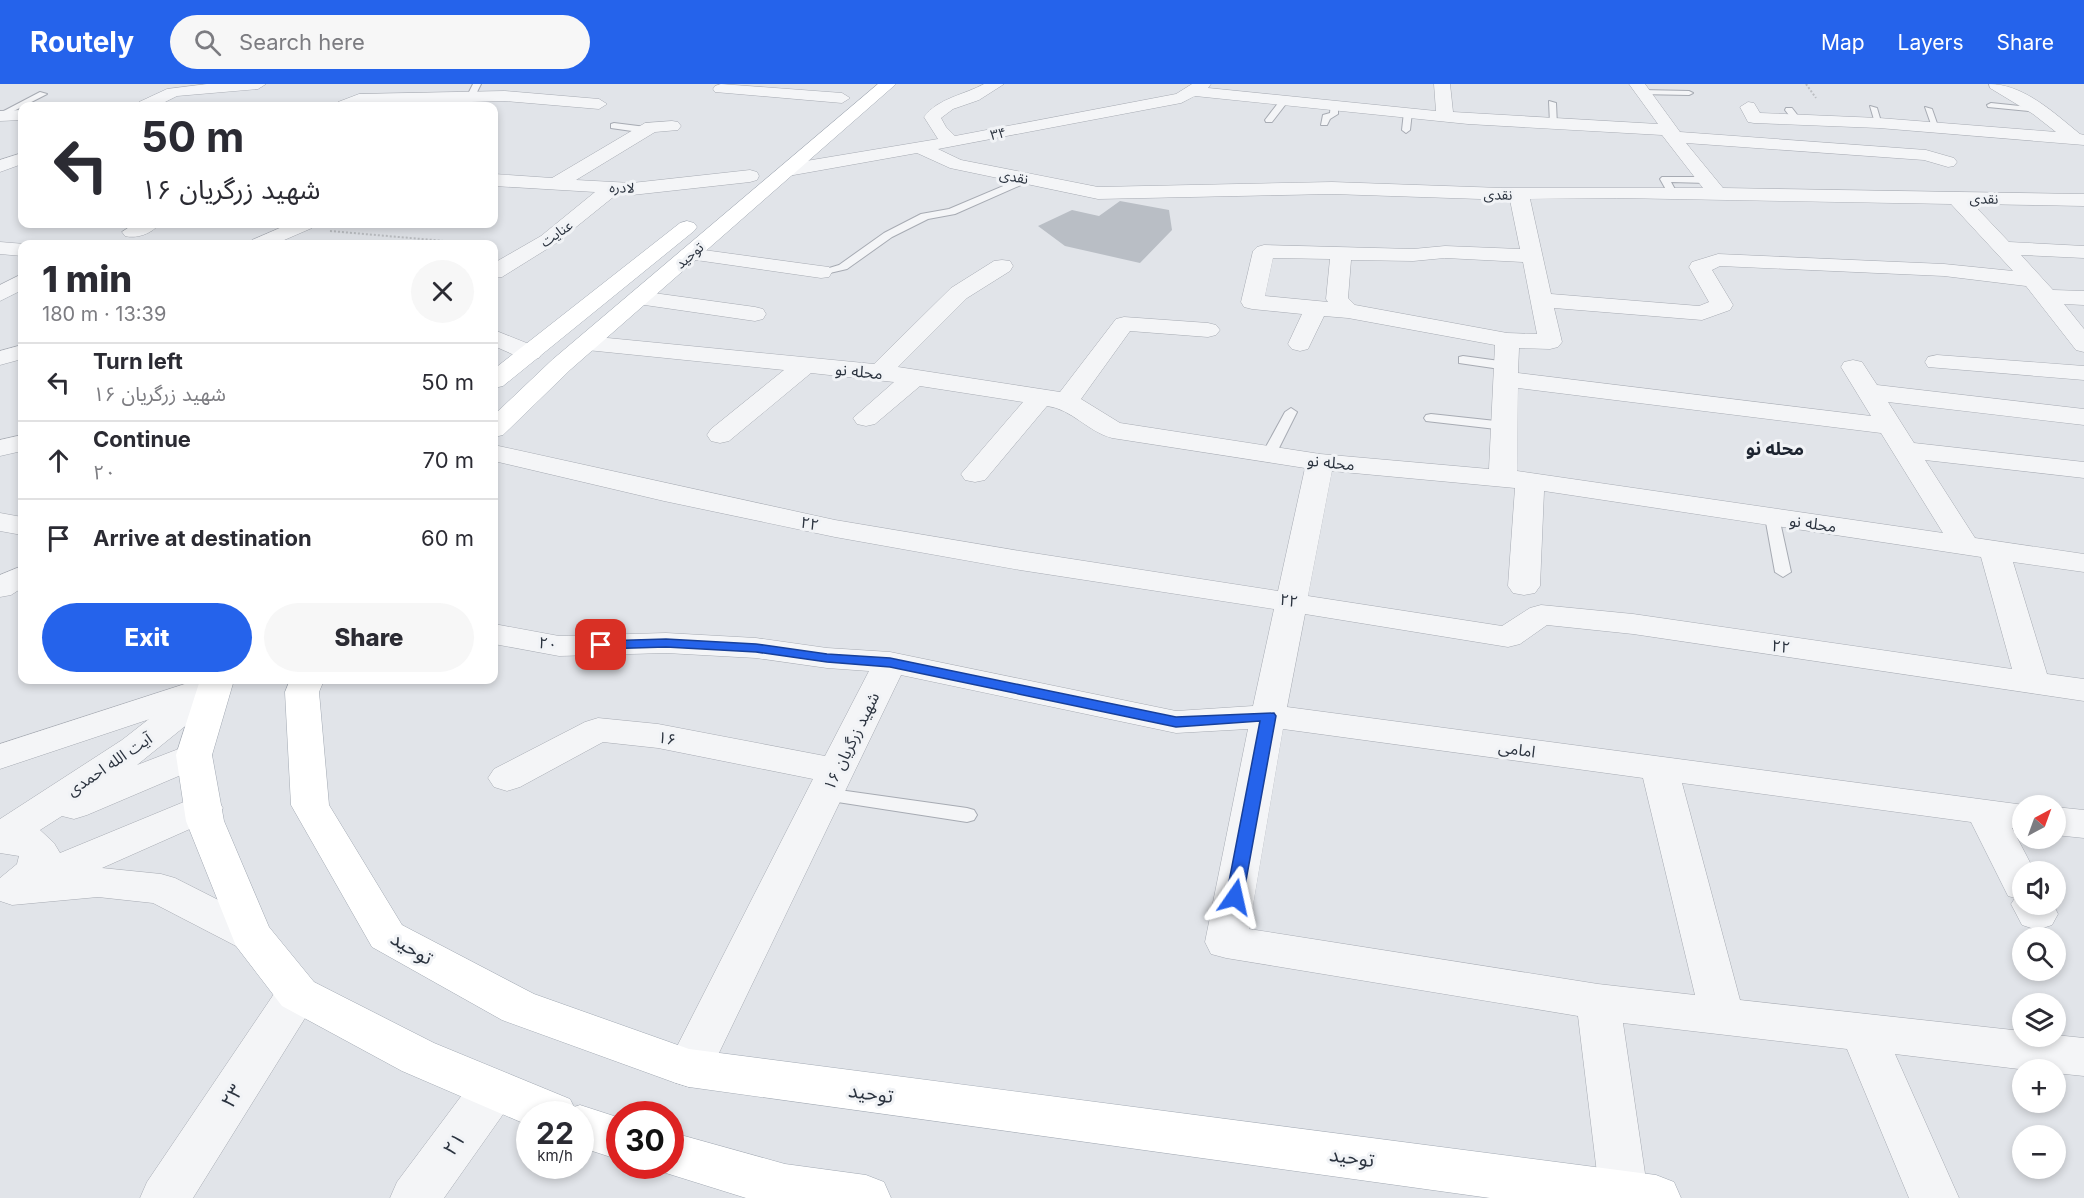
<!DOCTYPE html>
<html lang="en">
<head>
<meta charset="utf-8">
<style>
	body { margin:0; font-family:Inter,"Noto Sans Arabic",sans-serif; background:#f7f7f7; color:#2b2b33; height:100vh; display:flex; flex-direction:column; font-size:22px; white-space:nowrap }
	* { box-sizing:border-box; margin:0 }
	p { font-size:20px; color:#7c7c81 }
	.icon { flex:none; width:33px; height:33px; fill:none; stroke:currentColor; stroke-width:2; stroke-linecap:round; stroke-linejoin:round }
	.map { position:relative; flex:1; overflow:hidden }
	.details { position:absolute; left:18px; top:156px; width:480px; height:444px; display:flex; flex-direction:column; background:#fff; border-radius:12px; box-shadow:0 3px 9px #0003 }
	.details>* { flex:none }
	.hud { position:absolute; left:18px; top:18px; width:480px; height:126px; border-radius:12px; box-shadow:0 3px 9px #0003; background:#fff; color:#2b2b33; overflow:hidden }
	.needle { width:39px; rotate:41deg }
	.tools { position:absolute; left:2012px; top:711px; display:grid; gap:12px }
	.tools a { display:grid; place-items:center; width:54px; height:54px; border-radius:50%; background:#fff; box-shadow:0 3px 9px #0003; font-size:30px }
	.speed { position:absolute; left:516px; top:1017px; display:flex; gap:12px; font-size:30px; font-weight:700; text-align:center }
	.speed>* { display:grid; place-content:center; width:78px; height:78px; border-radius:50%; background:#fff; box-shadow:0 3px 9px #0003; line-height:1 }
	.speed small { font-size:15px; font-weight:400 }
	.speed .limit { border:9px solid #d22; background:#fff; color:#111 }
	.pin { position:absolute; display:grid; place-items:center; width:51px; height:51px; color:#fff; margin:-26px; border-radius:12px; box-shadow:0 3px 9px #0006 }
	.me { position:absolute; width:66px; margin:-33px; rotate:11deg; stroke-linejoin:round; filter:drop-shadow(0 0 4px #0008) }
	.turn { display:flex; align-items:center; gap:21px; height:126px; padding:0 24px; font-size:27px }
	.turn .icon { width:78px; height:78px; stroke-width:2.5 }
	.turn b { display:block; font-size:42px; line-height:51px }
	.round { display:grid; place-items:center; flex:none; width:63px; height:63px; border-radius:32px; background:#f7f7f7 }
	.headline { display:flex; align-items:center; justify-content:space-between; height:102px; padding:0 24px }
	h1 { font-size:36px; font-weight:800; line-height:45px }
	.primary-button { display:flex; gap:12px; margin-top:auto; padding:12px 24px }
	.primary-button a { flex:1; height:69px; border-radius:36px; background:#2563eb; color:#fff; font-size:24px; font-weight:800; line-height:69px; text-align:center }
	.primary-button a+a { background:#f7f7f7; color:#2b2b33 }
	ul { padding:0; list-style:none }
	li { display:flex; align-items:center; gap:18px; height:78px; padding:0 24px; border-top:2px solid #e1e1e2 }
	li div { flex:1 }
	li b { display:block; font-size:22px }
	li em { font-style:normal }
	header { display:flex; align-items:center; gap:36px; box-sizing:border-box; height:84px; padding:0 30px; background:#2563eb; color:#fff }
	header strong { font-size:28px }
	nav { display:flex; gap:33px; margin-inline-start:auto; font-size:21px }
	.search { width:420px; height:54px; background:#f7f7f7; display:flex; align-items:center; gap:15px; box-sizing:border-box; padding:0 21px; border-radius:33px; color:#7c7c81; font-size:22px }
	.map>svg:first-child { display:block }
</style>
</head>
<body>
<header>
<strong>Routely</strong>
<div class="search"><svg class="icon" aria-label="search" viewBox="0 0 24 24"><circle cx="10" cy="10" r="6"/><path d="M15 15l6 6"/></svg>Search here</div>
<nav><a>Map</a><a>Layers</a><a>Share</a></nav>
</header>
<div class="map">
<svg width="2084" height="1114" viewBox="0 0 2084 1114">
	<rect width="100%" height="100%" fill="#e1e4e9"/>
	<path fill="#b9bec5" d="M1120,117l49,9 3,20 -32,33 -75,-17 -27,-20 34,-16 27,6z"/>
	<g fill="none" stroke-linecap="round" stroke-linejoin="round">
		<g stroke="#a7abb3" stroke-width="2">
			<path id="service" d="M473,0h8l-7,14h-3l-4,-2z
				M1642,6l47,1 4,2 -4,2 -50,-1v-4z
				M40,8l7,2 -47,24v-5z
				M1282,14l7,2 -17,22h-6l-1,-2z
				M1549,17l7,2 1,23 -7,-2z
				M1331,18l7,2v10l-8,5 -3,6h-6l2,-10 7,-2z
				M1991,19l48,5 4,2 -4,2 -51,-5 -1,-2z
				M1870,22l7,2 5,17 -7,-2z
				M1925,23l7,2 7,20 -7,-2z
				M1786,24h6l10,13 -1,2h-6l-10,-13z
				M1408,25l4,3 -2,18 -4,3 -4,-3 2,-18z
				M614,39l32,4 4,3 -4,3 -35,-5v-4z
				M1027,92l5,3 -2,2 -75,33 -27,5 -36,18 -45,32 -26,6 -5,-3 23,-7 45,-32 37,-19 28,-5z
				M1662,93h45l5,3 -5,3 -36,-1 6,11 -5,3 -3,-1 -9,-16z
				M1463,272l44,6 6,4 -6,4 -48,-7v-6z
				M1291,324l6,4 -21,42 -2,3h-10l-2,-3 23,-42z
				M1431,330l74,8 7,4 -7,4 -79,-9 -2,-3 2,-3z
				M1772,429l7,4 12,55 -8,5 -8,-5 -10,-55z
				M825,704l142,20 7,2 3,5 -3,5 -7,2 -149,-23 -2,-5 2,-5z"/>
		</g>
		<g stroke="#a7abb3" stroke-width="1">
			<path id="minor" d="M207,0h59l-8,5 -81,7 -20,10h-20l2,-4 28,-13z
				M721,0l121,9 8,5 -8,5 -127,-11 -2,-3 2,-3z
				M984,0h20l-25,16 -26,9 -12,9 5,9 9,9 221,-42 16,-10h19l-3,4 228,23 -2,-27h16l3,28 205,12 -29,-40h16l35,48 246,18 28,8 3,4 -3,4 -6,1 -24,-7 -238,-17 37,45 361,6v12l-111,-2 36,38 75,4v12l-63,-3 32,35 31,1v14l-20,-1 20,25v23l-8,-2 -50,-64 -82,-10 -224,-10 -8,4 21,35 -3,5 -28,10 -148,-12 8,34 -4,5 -8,2 -31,-1 -1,25 353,43 -30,-49 3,-5 9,-2 9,2 15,23 207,24v16l-196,-23 26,41 170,19v16l-159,-18 50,78 109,16v18l-71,-10 34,112 37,5v22l-451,-67 -86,-9 -27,19 -12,3 -203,-33 -18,93 745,99h-10v23l-10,-1 23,44h-13v32h31l5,10 -6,11 -15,5 -15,-5 -11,-21 4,-6 -7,-2 -37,-74 -289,-39 58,217 282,31v5h33v-1l29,3v38l-29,-3v-3h-28l-132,-16 64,144h-50l-62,-149 -224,-26 25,171 -2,4h-46l-22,-182 -352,-58 -15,-4 -6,-12 43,-213 -72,4 -275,-58 -196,407 -16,5 -16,-5 -7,-14 147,-289 -155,-31 -55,-6 -83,45 -13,4 -13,-4 -6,-9 6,-9 91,-47 13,-4 60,6 167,32 44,-85 -42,-3 -71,-10 -90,-5 -107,3 -65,-12v-20l65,12 107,-3 90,5 71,10 63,4 286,59 77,-5 21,-97 -254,-39 -185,-33 -171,-36 -170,-40v-16l341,75 185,31 258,40 27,-123 -193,-30c-24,-6 -40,-29 -65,-32l-62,74 -10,2 -10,-2 -4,-6 62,-72 -103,-16 -45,38 -9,2 -9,-2 -4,-6 41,-36 -83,-9 -82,68 -9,2 -9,-2 -4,-6 4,-6 73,-59 -197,-20 -8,-2 -4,-5 4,-5 8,-2 287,28 77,-76 43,-27 8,-1 8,1 3,5 -3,5 -43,27 -69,69 162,25 56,-73 8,-2 84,6 8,2 4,5 -4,5 -8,2 -78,-6 -49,68 39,24 200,31 169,15 6,-124 -147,-27 -24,-2 -16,33 -8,2 -8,-2 -4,-5 14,-30 -50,-5 -8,-2 -3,-5 12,-51 4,-4 7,-2 149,4 32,-3 75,3 -10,-49 -178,-6 -234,5 -148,-31 -33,-15 -129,23 -7,-2 -2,-4 2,-4 7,-2 150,-25 -14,-22c14,-19 40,-22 60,-33zM1195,12l273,28 194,11 41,53h-201l-170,-6 -234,5 -137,-27 -23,-11 243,-46zM1617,114l334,6 62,67 -69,-7 -226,-10 -26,8 -3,5 20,35 -10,4 -148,-12 -21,-95zM1273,174l57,1 -4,40 2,3 -63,-6zM1445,174l78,4 14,72 -30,-1 -152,-28 -7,-7 3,-38 62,1zM1518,304l363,45 62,100 -426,-62zM1332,387l183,17 -7,98 5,7 11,2 11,-2 5,-7 4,-95 437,66 31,112 -379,-55 -92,-9 -11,3 -28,18 -194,-30zM1283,645l360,49 52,217 -97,-11 -349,-55z
				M1989,0c35,0 65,29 91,50l4,1v10l-205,-17 -125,-5 -6,-1 -8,-15 8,-5 6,1 6,10 119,5 177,14 -23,-18 -43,-26z
				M505,7l94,8 8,5 -8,5 -94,-8 -169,5 2,-4 21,-8z
				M22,26v10l-22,1v-10z
				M672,37l6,1 3,4 -3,4 -23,2 -79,48 56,3 118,-13 7,2 2,4 -2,4 -7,2 -118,13 -15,-1 -62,50 -53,33 -8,1v-15l47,-27 54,-44 -101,-6v-12l58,4 93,-55z
				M22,69v11l-22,8v-12z
				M134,140h25c-7,10 -23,15 -34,12l-3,-4z
				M289,140h26l-3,4 -37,16h-26l3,-4z
				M0,158l25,2h-3v12l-22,-2z
				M689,164l132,18 8,1 3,5 -3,5 -8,1 -139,-20 -4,-4 4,-4z
				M22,190v16l-22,11v-16z
				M639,207l116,16 8,2 3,5 -3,5 -8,2 -124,-18 -3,-5 3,-5z
				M494,246l45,18 3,5 -3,5 -9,2 -9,-2 -27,-12z
				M22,261v14l-22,6v-14z
				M1937,271l147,11v14l-156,-13 -3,-5 3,-5z
				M22,351v16l-22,5v-16z
				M0,429l22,4v18l-22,-4z
				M22,482v22l-11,7 -11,2v-22z
				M197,596h29l4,6 -5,8 -225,75v-25z
				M2055,723l29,3v28l-29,-3z
				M298,892l16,6 6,12 -127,204h-53l7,-16 135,-200z
				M494,985l17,6 6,14 -6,14 -67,95h-54l7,-16 80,-107z"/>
		</g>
		<g stroke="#a7abb3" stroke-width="1">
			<path id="tertiary" d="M199,596h27l4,6 -5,8 -88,71 57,-22 13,3 5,9 -5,9 -120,51 -13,4 -12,-3 -22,14 14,13 6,10 131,-54 13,-4 13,4 6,9 -6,9 -115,51 59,6 14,4 91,46 6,11 -6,11 -15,5 -15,-5 -83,-43 -55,-6 -86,8 -12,-4v-23l17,-14 2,-8 -19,-3v-34l122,-79z"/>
		</g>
		<g stroke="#a2a9b3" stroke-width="1">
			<path id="primary" d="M878,0h18l-326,286 -67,65 -9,2v-22l58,-55z
				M687,137l7,2 3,4 -3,4 -191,155 -9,2v-19l186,-146z
				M200,596h34l-22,75 12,66 45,106 45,55 120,61 136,56 4,8 6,-2 40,13v42l-40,-13v-33h-50v12l-128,-55 -120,-65 -46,-60 -50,-125 -10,-66z
				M290,596h34l-5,12 10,113 73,120 132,69 155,55 967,126 18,7 7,16h-191l-801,-111 -16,-5 -171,-62 -130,-73 -81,-142 -6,-113z
				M670,1048l115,32 81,11 18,7 7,16h-145l-93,-29 -2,-3h19z"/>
		</g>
		<path stroke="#bcbfc3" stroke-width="2" stroke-dasharray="2 2" stroke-linecap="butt" d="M1806,0l10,14
			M330,147l149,13"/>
		<use href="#service" fill="#f4f5f7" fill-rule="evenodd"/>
		<use href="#minor" fill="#f4f5f7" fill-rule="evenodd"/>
		<use href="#tertiary" fill="#f4f5f7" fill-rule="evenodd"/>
		<use href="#primary" fill="#fff" fill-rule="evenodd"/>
	</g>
	<path fill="#2563eb" stroke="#184099" stroke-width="1.5" d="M666,555l90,5 71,10 63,4 286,59 98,-4 2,3 -33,181 -2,4 -6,2 -6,-2 -3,-4 34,-176 -84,6 -286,-60 -63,-5 -71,-10 -90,-5 -65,2 -6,-4 6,-4z"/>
	<g text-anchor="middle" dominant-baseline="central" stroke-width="6" stroke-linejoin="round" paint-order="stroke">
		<g font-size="14" fill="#2b333f" stroke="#f1f3f6">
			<text transform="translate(998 49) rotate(-11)">۳۴</text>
			<text transform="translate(1014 92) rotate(11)">نقدی</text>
			<text transform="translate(622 103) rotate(1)">لادره</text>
			<text transform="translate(1498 110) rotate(1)">نقدی</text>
			<text transform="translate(1984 114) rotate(1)">نقدی</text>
			<text transform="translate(556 149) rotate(-35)">عنایت</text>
			<text transform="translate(689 171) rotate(-41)">توحید</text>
		</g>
		<g font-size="16" fill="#2b333f" stroke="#f1f3f6">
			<text transform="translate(859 287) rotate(6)">محله نو</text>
			<text transform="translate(1331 378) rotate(6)">محله نو</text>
			<text transform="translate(810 439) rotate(11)">۲۲</text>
			<text transform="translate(1813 439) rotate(8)">محله نو</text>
			<text transform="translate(1289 516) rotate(9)">۲۲</text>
			<text transform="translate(548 559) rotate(8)">۲۰</text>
			<text transform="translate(1781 562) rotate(8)">۲۲</text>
			<text transform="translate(667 654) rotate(10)">۱۶</text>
			<text transform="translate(851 657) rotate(-64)">۱۶ شهید زرگریان</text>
			<text transform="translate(1517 665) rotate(8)">امامی</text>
			<text transform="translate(109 680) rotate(-34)">آیت الله احمدی</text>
		</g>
		<g font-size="18" font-weight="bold" fill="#1d2430" stroke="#f1f3f6">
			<text x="1775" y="364">محله نو</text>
		</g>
		<g font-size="20" fill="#2b333f" stroke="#f1f3f6">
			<text transform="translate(412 864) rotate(31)">توحید</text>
			<text transform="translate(871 1009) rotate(8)">توحید</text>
			<text transform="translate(232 1012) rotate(-57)">۲۳</text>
			<text transform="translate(454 1060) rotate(-54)">۲۱</text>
			<text transform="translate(1352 1073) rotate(8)">توحید</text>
		</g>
	</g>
</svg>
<div class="tools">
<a><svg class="needle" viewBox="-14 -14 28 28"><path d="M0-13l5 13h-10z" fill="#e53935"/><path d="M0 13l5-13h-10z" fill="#7c7c81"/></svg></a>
<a><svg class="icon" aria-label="sound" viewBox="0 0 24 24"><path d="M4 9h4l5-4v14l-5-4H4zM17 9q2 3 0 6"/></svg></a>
<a><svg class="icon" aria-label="search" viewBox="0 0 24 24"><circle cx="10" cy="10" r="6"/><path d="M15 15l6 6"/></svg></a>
<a><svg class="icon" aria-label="layers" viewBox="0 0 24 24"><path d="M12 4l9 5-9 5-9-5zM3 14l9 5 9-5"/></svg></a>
<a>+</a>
<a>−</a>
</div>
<div class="speed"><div>22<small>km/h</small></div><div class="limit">30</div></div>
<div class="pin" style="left:601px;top:561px;background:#d93025"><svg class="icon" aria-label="arrive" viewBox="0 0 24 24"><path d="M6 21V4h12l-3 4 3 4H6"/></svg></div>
<svg class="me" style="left:1235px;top:813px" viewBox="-20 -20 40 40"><path d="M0-17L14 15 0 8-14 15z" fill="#2563eb" stroke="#fff" stroke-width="4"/></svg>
<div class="hud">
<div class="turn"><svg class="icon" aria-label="left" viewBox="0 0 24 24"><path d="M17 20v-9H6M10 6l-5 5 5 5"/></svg><div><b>50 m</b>۱۶ شهید زرگریان</div></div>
</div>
<section class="details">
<div class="headline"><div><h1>1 min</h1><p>180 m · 13:39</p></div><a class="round"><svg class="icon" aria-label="close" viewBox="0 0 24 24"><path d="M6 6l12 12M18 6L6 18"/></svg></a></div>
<ul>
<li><svg class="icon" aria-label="left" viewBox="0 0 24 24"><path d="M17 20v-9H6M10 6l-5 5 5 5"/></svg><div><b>Turn left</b><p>۱۶ شهید زرگریان</p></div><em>50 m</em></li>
<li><svg class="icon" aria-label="ahead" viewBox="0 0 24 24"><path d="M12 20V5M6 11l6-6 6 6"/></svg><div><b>Continue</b><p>۲۰</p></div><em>70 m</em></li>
<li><svg class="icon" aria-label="arrive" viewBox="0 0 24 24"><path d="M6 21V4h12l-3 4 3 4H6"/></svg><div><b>Arrive at destination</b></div><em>60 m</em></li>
</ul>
<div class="primary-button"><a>Exit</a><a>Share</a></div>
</section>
</div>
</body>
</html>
